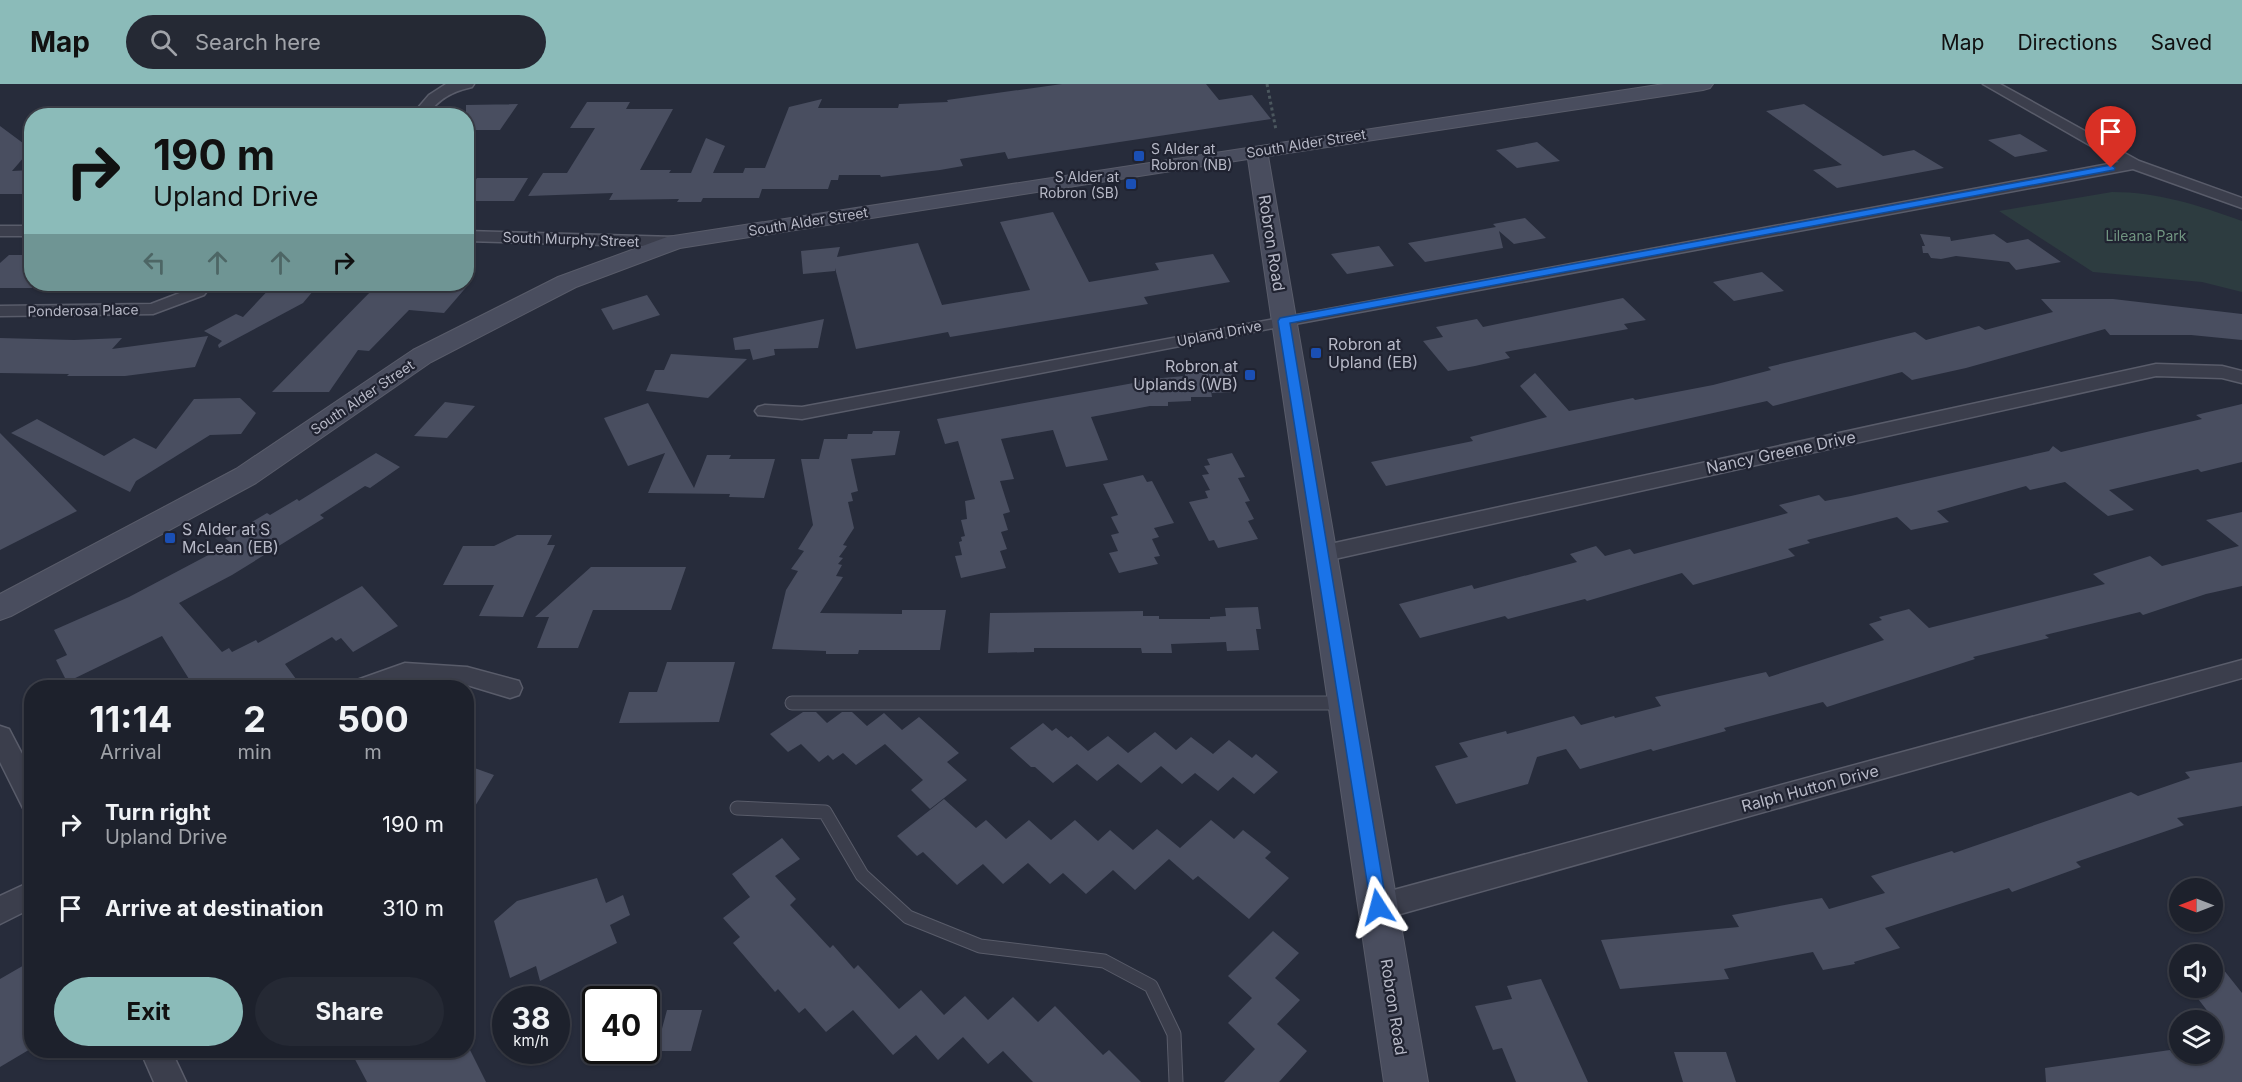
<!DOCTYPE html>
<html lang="en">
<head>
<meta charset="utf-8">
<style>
	body { margin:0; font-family:Inter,sans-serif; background:#252934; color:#f1f3f6; height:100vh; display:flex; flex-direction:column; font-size:22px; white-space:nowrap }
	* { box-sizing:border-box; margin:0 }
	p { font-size:20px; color:#a0a3a9 }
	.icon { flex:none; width:33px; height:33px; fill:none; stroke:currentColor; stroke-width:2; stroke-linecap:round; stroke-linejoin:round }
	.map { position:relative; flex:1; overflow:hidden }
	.details { position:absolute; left:24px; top:596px; width:450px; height:378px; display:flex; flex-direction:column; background:#1d212c; border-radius:24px; box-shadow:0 2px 4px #0004,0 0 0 2px #3b3e48 }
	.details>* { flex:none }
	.banner { position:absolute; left:24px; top:24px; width:450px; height:183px; border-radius:24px; box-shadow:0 2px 4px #0004,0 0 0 2px #3b3e48; background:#8bbbb9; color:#111; overflow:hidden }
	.needle { width:39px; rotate:270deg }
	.tools { position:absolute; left:2169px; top:794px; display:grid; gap:12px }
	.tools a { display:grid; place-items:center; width:54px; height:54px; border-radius:50%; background:#1d212c; box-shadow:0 2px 4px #0004,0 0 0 2px #3b3e48; font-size:30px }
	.speed { position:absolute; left:492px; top:902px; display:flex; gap:12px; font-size:30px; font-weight:700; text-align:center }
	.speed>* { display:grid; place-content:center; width:78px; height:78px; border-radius:50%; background:#1d212c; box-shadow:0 2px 4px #0004,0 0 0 2px #3b3e48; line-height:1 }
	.speed small { font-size:15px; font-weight:400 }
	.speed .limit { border:3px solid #111; border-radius:9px; background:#fff; color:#111 }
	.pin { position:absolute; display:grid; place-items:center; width:51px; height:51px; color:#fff; margin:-62px -26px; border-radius:50% 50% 50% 0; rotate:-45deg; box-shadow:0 0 6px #0007 }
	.pin .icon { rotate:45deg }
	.me { position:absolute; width:66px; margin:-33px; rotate:351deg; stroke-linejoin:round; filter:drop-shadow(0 0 4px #0008) }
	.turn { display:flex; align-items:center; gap:21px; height:126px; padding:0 30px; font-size:27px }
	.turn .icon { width:78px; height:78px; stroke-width:2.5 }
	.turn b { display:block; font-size:42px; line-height:51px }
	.lanes { display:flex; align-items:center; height:57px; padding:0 30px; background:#0003; justify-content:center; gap:30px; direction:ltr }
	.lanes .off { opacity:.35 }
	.eta { display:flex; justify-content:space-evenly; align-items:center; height:102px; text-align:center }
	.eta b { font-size:36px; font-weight:700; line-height:42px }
	.action { display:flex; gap:12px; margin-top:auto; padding:12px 30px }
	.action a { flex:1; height:69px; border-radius:36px; background:#8bbbb9; color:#111; font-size:24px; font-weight:700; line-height:69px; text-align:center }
	.action a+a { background:#252934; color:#f1f3f6 }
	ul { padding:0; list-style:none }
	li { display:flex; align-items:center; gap:18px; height:84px; padding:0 30px }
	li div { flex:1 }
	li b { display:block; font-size:22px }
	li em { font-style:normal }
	header { display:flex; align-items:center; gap:36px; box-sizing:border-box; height:84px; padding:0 30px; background:#8bbbb9; color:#111 }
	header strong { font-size:28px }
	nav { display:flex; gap:33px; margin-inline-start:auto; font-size:21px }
	.search { width:420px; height:54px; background:#252934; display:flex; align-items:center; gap:15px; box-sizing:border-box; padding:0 21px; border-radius:33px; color:#a0a3a9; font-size:22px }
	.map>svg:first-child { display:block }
</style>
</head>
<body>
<header>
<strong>Map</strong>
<div class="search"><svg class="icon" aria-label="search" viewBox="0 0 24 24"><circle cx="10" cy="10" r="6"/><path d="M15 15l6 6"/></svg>Search here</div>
<nav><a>Map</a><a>Directions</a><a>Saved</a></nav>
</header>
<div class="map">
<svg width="2242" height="998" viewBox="0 0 2242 998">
	<rect width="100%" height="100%" fill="#272c3b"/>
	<path fill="#2d3c40" d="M2112,108c46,0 86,13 130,29v71l-40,-10 -109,-10 -94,-61z"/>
	<path fill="#494e60" d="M1062,0h144l13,16 33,-5 19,24 -263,40 -3,-7 -45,7 3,7 -23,4 -59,7 -1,-2h-41l-1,5h-7l-3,9h-66l-3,9h-56l-2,4h-24l2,-3 -70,1 4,-7 -85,3 15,-23h24l28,-45h-25l17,-26h43l-4,7h47l-33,61h31l-2,3h22l15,-35 19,8 -12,27h30l2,-5h20l24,-61 33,-8 -4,9h80l1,-4 49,-2 -1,-2z
		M518,20l-18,26h-34v-25z
		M1804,20l79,52 31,-6 30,18 -107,20 -24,-18 29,-5 -76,-54z
		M0,42l31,23 -19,22 20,-1v24h-32z
		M2020,50l28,17 -33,6 -27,-17z
		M1537,58l23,19 -43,7 -21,-18z
		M477,94h51l-14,23h-48v-8z
		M1053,128l36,70 70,-12 -4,-7 58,-9 17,28 -86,15 4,7 -198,33 -2,-5 -92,17 -21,-81v3l-32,3 -2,-23 39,-4 -3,10 81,-14 24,62 88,-15 -30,-68z
		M1525,134l21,20 -32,6 -15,-13 4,17 -78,14 -17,-19 88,-16 -3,-3z
		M1920,150l30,3 1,4 43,-7 13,9 21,-4 33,23 -45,8 -7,-8 -53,-6 -15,3 -10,-1 -3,-5h-5l-1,-7h3z
		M1379,162l15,20 -47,8 -16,-20z
		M9,171h23v33h-32v-25z
		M1762,188l22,19 -50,10 -21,-19z
		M274,200h45l-16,19 -84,45 -1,-3 4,-4 -18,-10 32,-17 7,3z
		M391,200h78l-25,29 -35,-3 -40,41 -11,-1 -29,42h-57l103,-105 12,1z
		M647,211l13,20 -47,15 -12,-21z
		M1623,214l23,22 -22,4 4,5 -123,23 5,6 -35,8 -27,5 -25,-30 20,-4 -7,-10 41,-8 6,8z
		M2041,215h72l129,15v26l-51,-5h-81l-5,-6 -139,39 -54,12 -10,-8 -129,34 -6,-5 -381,85 -15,-24 102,-21 -3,-4 77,-20 -27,-31 15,-13 34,38 64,-13 2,2 78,-15 58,-15 -3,-3 147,-35 11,8 53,-14 6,4 68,-18z
		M824,235l-6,29 -44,1 1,6 -22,5 -3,-11 -15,1 -2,-12z
		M208,252l-13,31 -70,9h-58l2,-2 -69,-1v-35l74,2 48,-2 -10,11z
		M671,270l76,5 -39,39 -62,-7 9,-21h9z
		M1208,285h23l4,23 -23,1z
		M1185,289h23l4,24h-21v4l-23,1v4h-18l-59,11 17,43 -42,7 -13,-37 -52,9 13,40 -14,2 10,31 -7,2 5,16 -7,2 6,17 -7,2 6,17 -45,10 -6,-22 7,-1 -3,-13 3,-1 -1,-4 4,-1 -4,-16 6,-1 -2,-18 10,-2 -17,-58 -13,3 -8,-25 202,-37v-2l46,-4z
		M240,314l16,15 -15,21 -31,1 -74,46 -6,11 -119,-59 26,-14 67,37 30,-18 22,11 38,-50z
		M445,318l30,4 -28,32 -33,-2z
		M648,319l46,85 13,-33h24l-2,4h46l-11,39 -35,-1 1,-3 -82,-1 17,-40 -37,13 -24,-48z
		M2242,320v58l-41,10 -3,-3 -89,21 25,20 -26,6 -43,-34 -35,8 -4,-4 -89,25 12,11 -38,8 -14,-13 -90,23 3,3 -22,6 7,7 -102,29 -11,-12 -95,28 -2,-2 -77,20 -3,-3 -85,22 -21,-34 73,-19 2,4 103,-27 -7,-8 26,-8 9,10 25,-7 4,5 154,-41 -9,-8 40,-10 6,6 26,-5 198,-45 4,-5 8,6 141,-33 -6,-4z
		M873,347h27l-5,24 -44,4 7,32 -7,2 2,8 -5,1 6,26 -11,17 4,1 -8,11 4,1 -5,6 4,1 -6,11 7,1 -23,36 82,1v-4h44l-6,40h-81l-1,4h-32v-3l-54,-2 14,-59 12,-19 -7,-2 13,-18 -6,-2 15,-24 -12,-66h18l5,-20h23l1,-5h24z
		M0,349l77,78 -77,39z
		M376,369l24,14 -30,21 -5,-2 -45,29 4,3 -92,57 -53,28 43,49 7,-4 3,4 24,-12 2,3 104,-57 36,40 -45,26 -12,-14 -5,3 -4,-4 -47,27 11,15 -14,8h-88l-32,-51 -95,46 -11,-22 11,-5 -13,-25 75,-33 102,-54 -6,-5 42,-25 3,2 27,-16 2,2z
		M1232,369l13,24 -7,1 12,23 -5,1 9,17 -6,2 10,18 -40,9 -4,-8 -5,1 -20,-39 19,-4 -3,-7 5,-1 -8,-15 7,-1 -5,-8 6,-1 -3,-6z
		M1143,391l4,7 5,-1 22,42 -20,5 5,9 -7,2 8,17 -6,1 4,7 -39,9 -10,-20 9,-2 -7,-16 8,-2 -8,-16 7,-2 -15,-31z
		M2242,428v74l-36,8 -63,21 -3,-3 -95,23 4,3 -76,19 2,2 -148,48 -4,-5 -99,26 2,3 -73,20 -2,-2 -71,20 -14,-20 -29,8 -9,27 -72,20 -21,-38 33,-9 -9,-14 47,-12 1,3 67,-18 7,9 33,-9 1,2 46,-12 -6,-9 111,-25 3,5 115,-37 -15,-16 13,-4 -3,-3 30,-8 20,19 176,-44 -12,-10 57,-18 12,10 77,-20 -33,-26z
		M517,451h35l-5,10h8l-32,72 -44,-1 15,-31h-51l20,-39h31z
		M591,483h95l-15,43h-78l-15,38h-41l12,-31h-14z
		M1258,523l3,22h-5l3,21 -32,1 -1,-9 -55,2 1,9h-30l-1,-5h-107v4l-46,1 2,-40 153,-2v5h16v3h51v-2l16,-1 -1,-8z
		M667,578h68l-16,60 -100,1 10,-31h28z
		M803,628h13l11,11 15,-11h10l15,14 17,-13 18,17 17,-13 40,36 -12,9 20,18 -37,29 -19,-19 12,-10 -38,-36 -29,21 -13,-12 -10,7 -5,-5 -9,7 -18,-18 -13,8 -18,-18z
		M1043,639l9,8 4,-3 12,10 3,-2 17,15 20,-15 20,17 27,-21 21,18 15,-13 22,17 16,-14 23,18 4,-4 22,18 -24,22 -21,-17 -15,14 -23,-18 -13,11 -21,-18 -20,17 -23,-19 -21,17 -20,-17 -24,19 -18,-16h-4l-21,-19z
		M2242,678v44l-65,12 7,7 -108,37 5,5 -69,25 -3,-4 -124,40 15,20 -46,14 1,2 -32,6 -10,-18 -89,17 5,10 -109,10 -19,-49 138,-13 -7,-12 90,-17 7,11 56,-16 -14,-17 81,-25 2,2 177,-61 7,4 52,-18 -5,-6z
		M466,681l28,10 -28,46z
		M944,715l32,29 10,-8 20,19 23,-19 22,20 24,-20 23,21 12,-11 23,20 24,-21 23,19 31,-28 23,19 9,-9 28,22 -6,6 24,20 -40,41 -51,-43 -5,4 -24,-21 -34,31 -22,-20 -27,24 -23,-21 -13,11 -22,-21 -25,21 -20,-20 -26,21 -34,-33 -6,4 -20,-20z
		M782,754l18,21 -25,17 21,23 -6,6 40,43 3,-3 21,24 4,-4 41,44 22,-19 23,25 21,-19 23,24 25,-23 25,25 17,-16 48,49 6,-5 32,32h-108l-30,-31 -15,13 -25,-27 -25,23 -22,-25 -23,20 -40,-45 -27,22 -21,-24 -6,5 -21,-24 -3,3 -42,-49 7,-6 -17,-19 27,-21 -18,-23z
		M597,794l9,25 17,-8 7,20 -20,10 7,18 -77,38 -4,-15 -26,12 -16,-57 23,-20z
		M1273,847l26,22 -24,25 25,22 -23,24 30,27 -28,31h-55l31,-33 -27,-26 24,-25 -24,-22z
		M26,880l6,16v68l-32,19v-88z
		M2219,880l23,29v89h-196l-1,-14 125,-18 2,3h40v-36l-23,-30h23v-22z
		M1541,895l47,103h-72l-14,-34 -9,2 -18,-44 37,-7 -5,-13z
		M667,926h35l-11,41h-35z
		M350,966h120l16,32h-119z
		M1674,968h52l10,30h-53z"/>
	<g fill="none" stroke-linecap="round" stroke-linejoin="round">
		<g stroke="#595c6a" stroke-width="15">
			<path id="lane" d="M792,619h549
				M737,724l88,4 37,63 46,42 72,29 124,15 47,25 23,48 2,48"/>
		</g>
		<g stroke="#595c6a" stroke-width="3">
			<path id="street" d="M446,0h28l-2,3c-21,5 -32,11 -46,29h-15l18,-21z
				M1983,0h17l139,77 103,37v10l-109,-39 -849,157 -482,93 -44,-4 -3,-4 3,-4 7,-2 37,2 1317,-245z
				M0,142h32v10h-32z
				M466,147l209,6 8,5 -8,5 -209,-6z
				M198,202l6,1 3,4 -3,4 -51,19 -153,2v-10l151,-2z
				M2156,280l66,2 20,5v12l-20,-5 -66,-2 -835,186 -8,-2 -3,-6 3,-6 8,-2z
				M2242,576v18l-863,242 -10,-4 -4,-9 4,-9 10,-4z
				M405,579l62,4 52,14 3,7 -3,7 -9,3 -43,-13 -61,-4 -14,6h-38l3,-7z
				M0,642l9,3 23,44v38l-9,-3 -23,-46z
				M32,797v27l-32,16v-28z
				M140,966h31l15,32h-32z"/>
		</g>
		<g stroke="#595c6a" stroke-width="2">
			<path id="secondary" d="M1664,0h49l-3,4 -7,2 -435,66 160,926h-44l-136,-923 -568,89 -104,39 -145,75 -175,121 -245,133 -11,4v-26l236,-125 177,-119 145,-73 109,-40z"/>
		</g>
		<path stroke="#4b575e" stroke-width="3" stroke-dasharray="3 3" stroke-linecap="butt" d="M1267,0l9,46"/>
		<use href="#lane" stroke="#3b3e4c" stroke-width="13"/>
		<use href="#street" fill="#3b3e4c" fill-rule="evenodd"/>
		<use href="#secondary" fill="#494d5e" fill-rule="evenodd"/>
	</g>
	<path fill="#1a73e8" stroke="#114b97" stroke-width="1.5" d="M2111,81l4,3 -1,2 -824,153 97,584 -2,6 -7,2 -6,-2 -94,-592 2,-3z"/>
	<g fill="#1a4fb4" stroke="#202331" stroke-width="2">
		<rect x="1133" y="66" width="12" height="12" rx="3"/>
		<rect x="1125" y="94" width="12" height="12" rx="3"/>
		<rect x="1310" y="263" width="12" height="12" rx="3"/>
		<rect x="1244" y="285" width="12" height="12" rx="3"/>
		<rect x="164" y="448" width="12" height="12" rx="3"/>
	</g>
	<g text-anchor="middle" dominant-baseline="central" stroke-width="4.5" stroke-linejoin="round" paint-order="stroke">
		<g font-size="14" fill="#b7b9c7" stroke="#202331">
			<text transform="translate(1306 59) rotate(-9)">South Alder Street</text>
			<text transform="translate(808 137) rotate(-9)">South Alder Street</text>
			<text transform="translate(571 155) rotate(2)">South Murphy Street</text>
			<text transform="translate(83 226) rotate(-1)">Ponderosa Place</text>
			<text transform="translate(1219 249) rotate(-11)">Upland Drive</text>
			<text transform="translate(362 313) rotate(-34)">South Alder Street</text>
		</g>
		<g font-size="14" fill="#b7b9c7" stroke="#202331" text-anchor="start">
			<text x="1151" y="64">S Alder at<tspan x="1151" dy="16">Robron (NB)</tspan></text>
			<text x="1119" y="92" text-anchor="end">S Alder at<tspan x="1119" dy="16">Robron (SB)</tspan></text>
		</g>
		<g font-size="14" fill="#719581" stroke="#202331">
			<text x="2146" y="151">Lileana Park</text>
		</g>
		<g font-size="16" fill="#b7b9c7" stroke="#202331">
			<text transform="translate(1272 159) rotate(81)">Robron Road</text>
			<text transform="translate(1781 368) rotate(-12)">Nancy Greene Drive</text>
			<text transform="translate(1810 704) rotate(-15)">Ralph Hutton Drive</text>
			<text transform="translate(1394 923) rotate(81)">Robron Road</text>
		</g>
		<g font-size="16" fill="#b7b9c7" stroke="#202331" text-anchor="start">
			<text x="1328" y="260">Robron at<tspan x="1328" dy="18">Upland (EB)</tspan></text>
			<text x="1238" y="282" text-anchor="end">Robron at<tspan x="1238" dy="18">Uplands (WB)</tspan></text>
			<text x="182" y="445">S Alder at S<tspan x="182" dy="18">McLean (EB)</tspan></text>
		</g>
	</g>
</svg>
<div class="tools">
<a><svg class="needle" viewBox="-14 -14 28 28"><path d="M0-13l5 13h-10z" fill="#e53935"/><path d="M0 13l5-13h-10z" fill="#a0a3a9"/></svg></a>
<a><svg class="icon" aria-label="sound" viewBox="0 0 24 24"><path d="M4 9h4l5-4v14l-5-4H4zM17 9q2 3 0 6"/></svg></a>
<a><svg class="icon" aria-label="layers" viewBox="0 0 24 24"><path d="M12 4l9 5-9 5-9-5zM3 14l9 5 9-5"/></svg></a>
</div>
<div class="speed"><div>38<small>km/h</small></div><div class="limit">40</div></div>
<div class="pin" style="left:2111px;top:84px;background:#d93025"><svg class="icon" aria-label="arrive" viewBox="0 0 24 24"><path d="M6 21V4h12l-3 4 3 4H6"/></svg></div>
<svg class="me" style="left:1378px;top:823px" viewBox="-20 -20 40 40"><path d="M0-17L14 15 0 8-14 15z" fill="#1a73e8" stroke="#fff" stroke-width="4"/></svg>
<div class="banner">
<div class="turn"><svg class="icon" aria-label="right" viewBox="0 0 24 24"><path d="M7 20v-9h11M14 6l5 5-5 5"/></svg><div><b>190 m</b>Upland Drive</div></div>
<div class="lanes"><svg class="icon off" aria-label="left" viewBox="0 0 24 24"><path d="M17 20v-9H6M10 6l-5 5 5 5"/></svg><svg class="icon off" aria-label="ahead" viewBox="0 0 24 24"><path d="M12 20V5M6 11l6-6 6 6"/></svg><svg class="icon off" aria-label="ahead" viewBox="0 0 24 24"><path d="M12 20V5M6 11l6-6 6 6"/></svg><svg class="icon" aria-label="right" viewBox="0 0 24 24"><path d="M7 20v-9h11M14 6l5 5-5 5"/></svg></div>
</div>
<section class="details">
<div class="eta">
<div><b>11:14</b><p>Arrival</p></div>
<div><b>2</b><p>min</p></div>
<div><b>500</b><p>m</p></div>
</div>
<ul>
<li><svg class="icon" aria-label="right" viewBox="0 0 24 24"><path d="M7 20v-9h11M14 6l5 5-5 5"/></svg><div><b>Turn right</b><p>Upland Drive</p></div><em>190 m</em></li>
<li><svg class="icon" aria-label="arrive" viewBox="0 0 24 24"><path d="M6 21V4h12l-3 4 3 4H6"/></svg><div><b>Arrive at destination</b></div><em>310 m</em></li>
</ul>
<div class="action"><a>Exit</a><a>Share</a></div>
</section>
</div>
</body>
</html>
